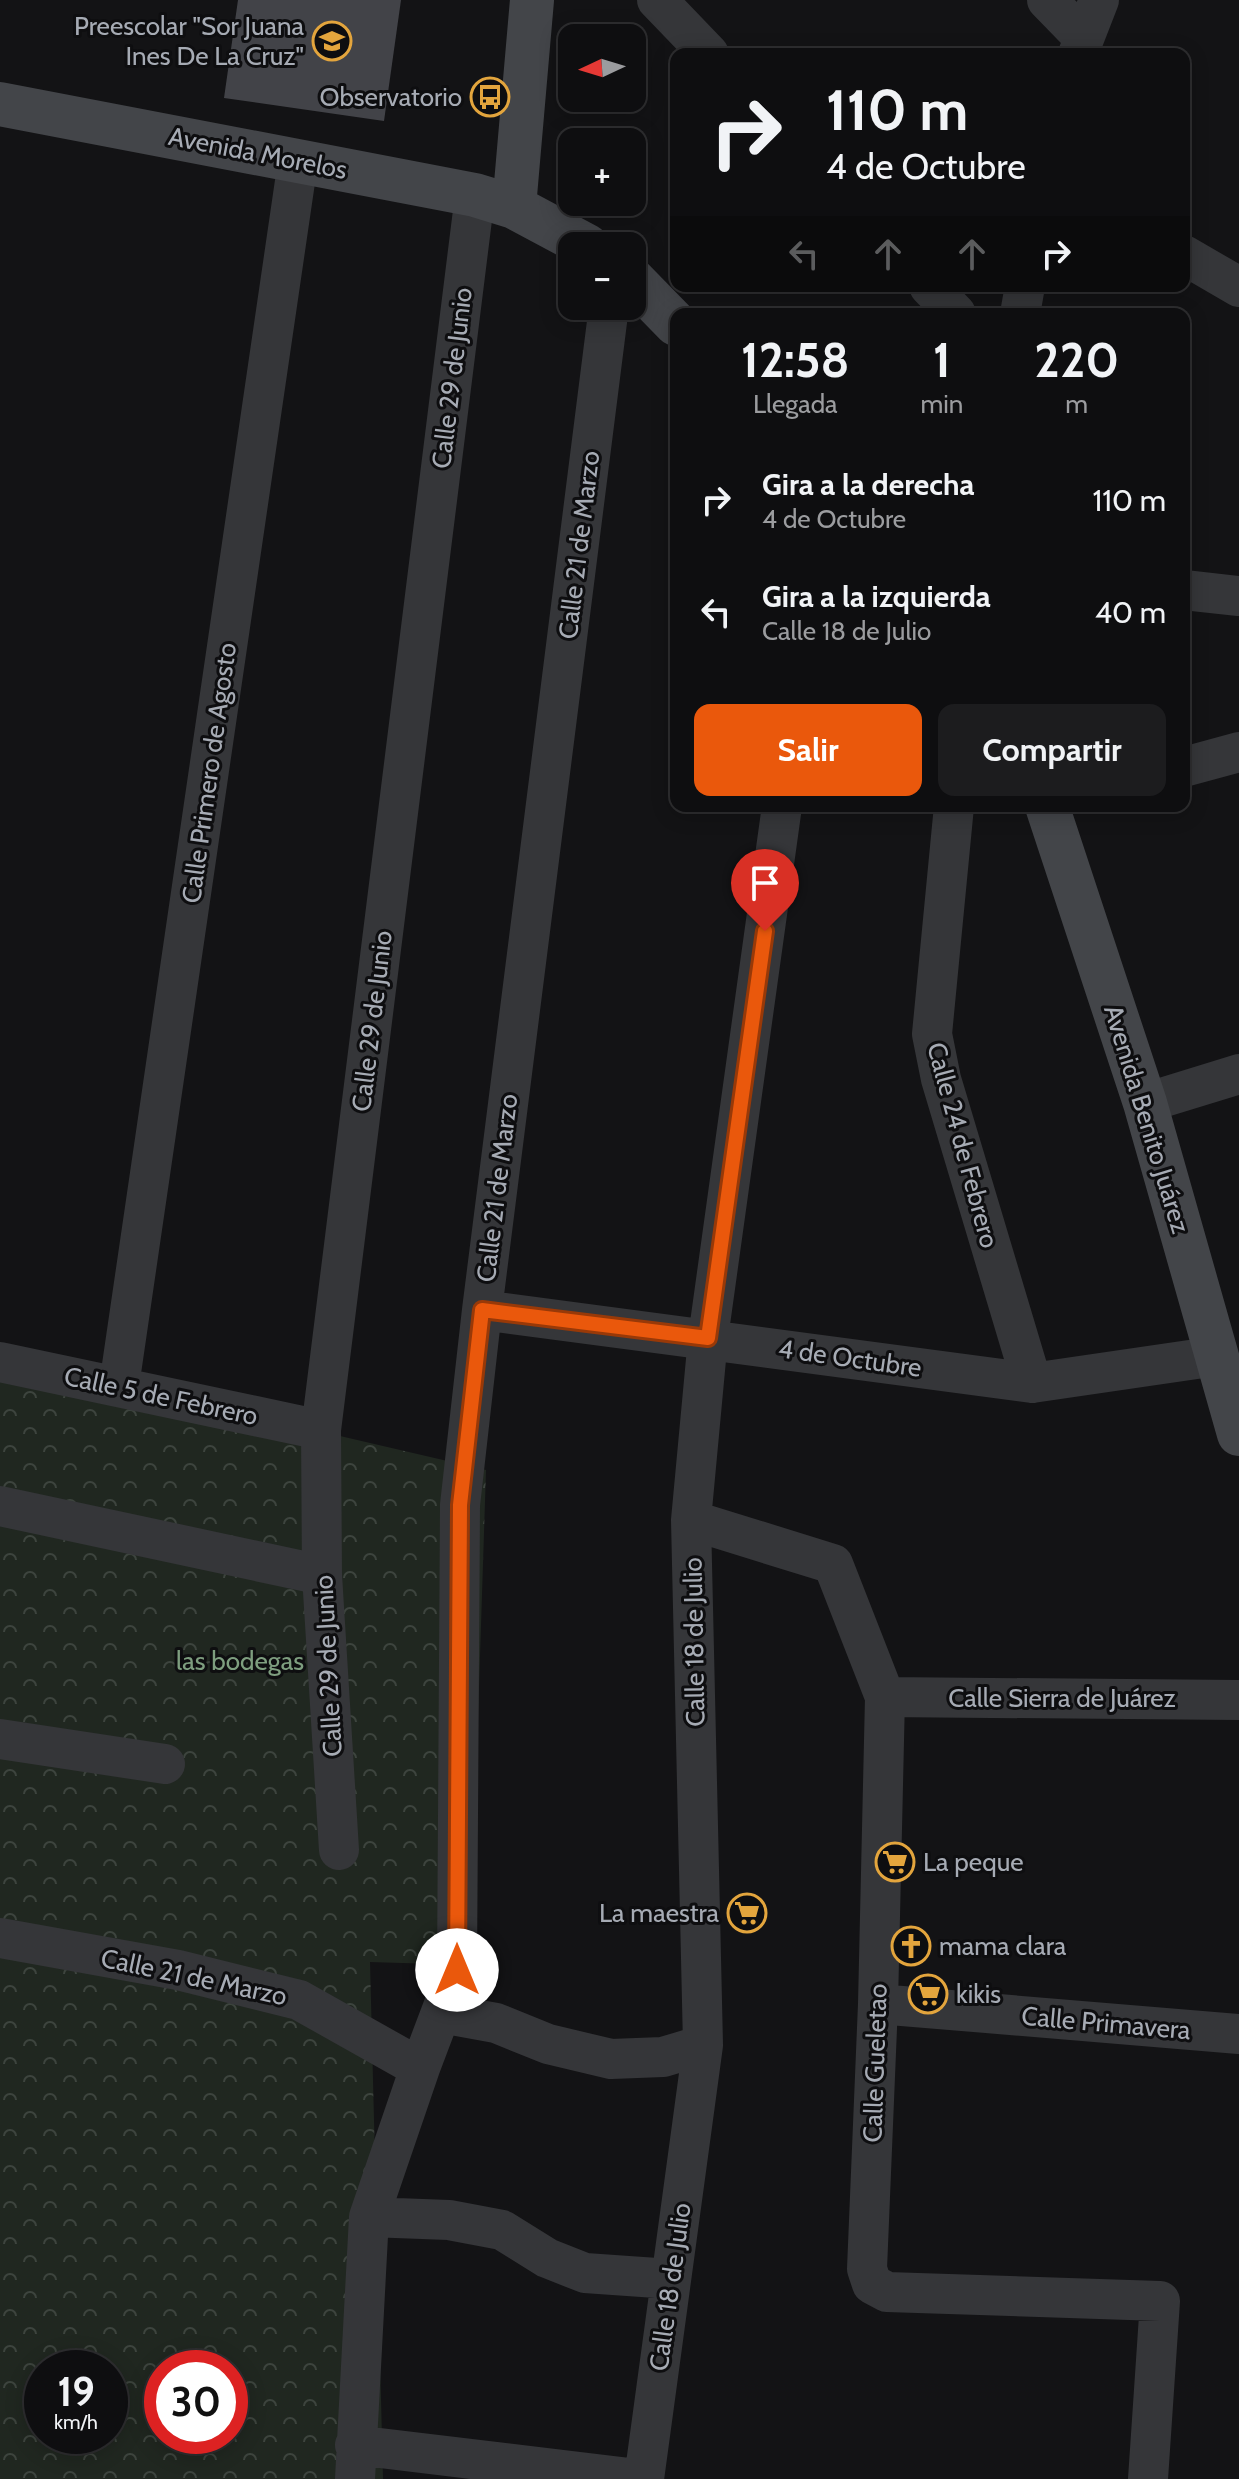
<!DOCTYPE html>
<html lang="es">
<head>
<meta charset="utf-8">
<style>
	body { margin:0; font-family:Cabin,sans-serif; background:#1c1c1e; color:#f1f3f6; height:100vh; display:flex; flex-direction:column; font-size:30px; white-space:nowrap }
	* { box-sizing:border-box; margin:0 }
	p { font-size:26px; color:#9b9c9f }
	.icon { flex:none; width:44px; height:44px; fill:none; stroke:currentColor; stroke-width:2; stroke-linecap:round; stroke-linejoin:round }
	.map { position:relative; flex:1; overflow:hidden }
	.side { position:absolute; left:670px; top:308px; width:520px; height:504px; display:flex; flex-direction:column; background:#0e0e10; border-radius:16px; box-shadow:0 4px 20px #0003,0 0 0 2px #2e2e30 }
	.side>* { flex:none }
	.guide { position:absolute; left:670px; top:48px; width:520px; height:244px; border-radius:16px; box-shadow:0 4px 20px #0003,0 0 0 2px #2e2e30; background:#0e0e10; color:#f1f3f6; overflow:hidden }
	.needle { width:52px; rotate:266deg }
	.controls { position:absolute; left:558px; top:24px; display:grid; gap:16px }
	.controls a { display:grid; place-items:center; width:88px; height:88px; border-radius:16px; background:#0e0e10; box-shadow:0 4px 20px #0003,0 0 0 2px #2e2e30; font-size:40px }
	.speed { position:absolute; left:24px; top:2350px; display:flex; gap:16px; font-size:40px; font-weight:700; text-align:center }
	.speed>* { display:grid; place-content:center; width:104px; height:104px; border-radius:50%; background:#0e0e10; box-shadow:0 4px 20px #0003,0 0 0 2px #2e2e30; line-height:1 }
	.speed small { font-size:20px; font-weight:400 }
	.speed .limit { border:12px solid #d22; background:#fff; color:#111 }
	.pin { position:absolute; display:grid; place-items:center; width:68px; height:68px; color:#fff; margin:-82px -34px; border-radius:50% 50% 50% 0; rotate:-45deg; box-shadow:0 0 8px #0007 }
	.pin .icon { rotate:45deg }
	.me { position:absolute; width:88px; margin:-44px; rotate:0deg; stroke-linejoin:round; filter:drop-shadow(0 0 6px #0008) }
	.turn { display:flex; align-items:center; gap:28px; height:168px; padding:0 24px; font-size:36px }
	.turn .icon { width:104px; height:104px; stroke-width:2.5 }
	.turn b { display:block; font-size:56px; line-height:68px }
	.lanes { display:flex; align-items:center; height:76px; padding:0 24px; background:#0003; justify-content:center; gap:40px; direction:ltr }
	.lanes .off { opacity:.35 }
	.eta { display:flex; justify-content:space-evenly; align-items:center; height:136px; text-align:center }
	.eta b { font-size:48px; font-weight:700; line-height:56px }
	.button { display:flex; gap:16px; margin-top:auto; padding:16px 24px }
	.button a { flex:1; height:92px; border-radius:16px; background:#ea580c; color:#fff; font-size:32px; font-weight:700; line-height:92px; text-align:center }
	.button a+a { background:#1c1c1e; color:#f1f3f6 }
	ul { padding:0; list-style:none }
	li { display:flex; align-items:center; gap:24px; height:112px; padding:0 24px }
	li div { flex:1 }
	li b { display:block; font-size:30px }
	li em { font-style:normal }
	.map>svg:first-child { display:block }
</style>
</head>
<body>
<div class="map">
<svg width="1239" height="2479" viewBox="0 0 1239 2479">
	<defs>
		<pattern id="forest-crowns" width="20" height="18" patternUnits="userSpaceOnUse" patternTransform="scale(2)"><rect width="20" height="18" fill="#202720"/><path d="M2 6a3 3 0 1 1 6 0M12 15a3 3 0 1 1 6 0" fill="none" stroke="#3d443e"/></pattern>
	</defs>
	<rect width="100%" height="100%" fill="#131315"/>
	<path fill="url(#forest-crowns)" fill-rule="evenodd" d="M0,1357l486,113 -16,495 -100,-3 13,517h-383zM42,2368h68v68h-68zM162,2368h68v68h-68z"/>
	<path fill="#424348" d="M238,0h163l-17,121 -160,-23z"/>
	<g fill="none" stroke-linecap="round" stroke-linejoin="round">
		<path stroke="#353639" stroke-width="40" d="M657,0l52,54
			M1047,0l36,37
			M1078,54l21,-54
			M1184,255l55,32
			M929,286l27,28
			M1020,314l5,-28
			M1184,590l55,6
			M1184,767l55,-15
			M954,806l-22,228 9,45 91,304
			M1145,1103l94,-29
			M482,1310l550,73 185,-27
			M0,1362l321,68
			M119,1386l179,-1225
			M0,1506l322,69
			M691,1520l142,44 52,133 -7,307 -11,265 5,15 15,8 273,9 -12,178
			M885,1697l354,3
			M0,1739l165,25
			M339,1850l-17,-275 -1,-145 154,-1235
			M0,1938l178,32 121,30 121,68
			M878,2004l361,30
			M441,2013l55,10 52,21 63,15 52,-2 40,-12
			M369,2217l80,3 53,10 45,28 38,15 86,6
			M355,2445l283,34
			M355,2479l14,-262 51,-149 37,-98 3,-465 22,-195 127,-1004
			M644,2479l59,-434 -12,-525 17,-182 74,-532"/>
		<path stroke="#434549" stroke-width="44" d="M0,104l475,91 39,12 73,39
			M514,207l18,-207
			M632,279l44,45
			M1047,806l98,297 94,331"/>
	</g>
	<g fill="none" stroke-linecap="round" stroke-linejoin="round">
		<g stroke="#983908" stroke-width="20">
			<path id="route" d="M457,1970l3,-465 22,-195 226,28 57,-407"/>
		</g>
		<use href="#route" stroke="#ea580c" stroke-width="14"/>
	</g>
	<defs>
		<g id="school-ring" transform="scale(2)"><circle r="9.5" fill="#0e0e10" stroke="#e3a53d" stroke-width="1.5"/><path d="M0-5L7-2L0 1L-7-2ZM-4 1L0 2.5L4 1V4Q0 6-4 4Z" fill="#e3a53d"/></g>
		<g id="bus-ring" transform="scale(2)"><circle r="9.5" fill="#0e0e10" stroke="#e3a53d" stroke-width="1.5"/><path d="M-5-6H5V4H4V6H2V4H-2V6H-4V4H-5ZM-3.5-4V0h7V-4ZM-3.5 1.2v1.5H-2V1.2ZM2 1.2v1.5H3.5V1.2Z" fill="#e3a53d"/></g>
		<g id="supermarket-ring" transform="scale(2)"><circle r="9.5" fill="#0e0e10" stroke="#e3a53d" stroke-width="1.5"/><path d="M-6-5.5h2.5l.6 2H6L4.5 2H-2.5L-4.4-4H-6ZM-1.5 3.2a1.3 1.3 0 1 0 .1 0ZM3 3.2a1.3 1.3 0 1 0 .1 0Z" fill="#e3a53d"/></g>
		<g id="church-ring" transform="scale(2)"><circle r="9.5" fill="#0e0e10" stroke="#e3a53d" stroke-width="1.5"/><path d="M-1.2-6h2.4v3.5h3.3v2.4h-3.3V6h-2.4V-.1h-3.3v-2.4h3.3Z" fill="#e3a53d"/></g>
	</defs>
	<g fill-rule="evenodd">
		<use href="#school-ring" x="332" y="41"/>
		<use href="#bus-ring" x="490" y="97"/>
		<use href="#supermarket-ring" x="895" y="1862"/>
		<use href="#supermarket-ring" x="747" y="1913"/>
		<use href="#church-ring" x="911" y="1946"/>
		<use href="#supermarket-ring" x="928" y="1994"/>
	</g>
	<g text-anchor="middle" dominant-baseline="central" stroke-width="6" stroke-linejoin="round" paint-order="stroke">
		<g font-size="26" fill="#a6abb4" stroke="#0e0e10" text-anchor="end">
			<text x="304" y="26">Preescolar "Sor Juana<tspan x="304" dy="30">Ines De La Cruz"</tspan></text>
			<text x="462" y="97">Observatorio</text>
			<text x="923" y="1862" text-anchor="start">La peque</text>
			<text x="719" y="1913">La maestra</text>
			<text x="939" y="1946" text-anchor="start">mama clara</text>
			<text x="956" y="1994" text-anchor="start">kikis</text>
		</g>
		<g font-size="26" fill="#a6abb4" stroke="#0e0e10">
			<text transform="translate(258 153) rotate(11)">Avenida Morelos</text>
			<text transform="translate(452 378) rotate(-83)">Calle 29 de Junio</text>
			<text transform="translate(579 545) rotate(-83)">Calle 21 de Marzo</text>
			<text transform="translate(209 773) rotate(-82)">Calle Primero de Agosto</text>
			<text transform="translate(372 1021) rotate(-83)">Calle 29 de Junio</text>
			<text transform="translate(1147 1119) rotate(73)">Avenida Benito Juárez</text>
			<text transform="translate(963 1145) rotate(75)">Calle 24 de Febrero</text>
			<text transform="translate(497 1188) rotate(-83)">Calle 21 de Marzo</text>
			<text transform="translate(850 1358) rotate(8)">4 de Octubre</text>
			<text transform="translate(161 1396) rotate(12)">Calle 5 de Febrero</text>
			<text transform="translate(694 1642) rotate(-91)">Calle 18 de Julio</text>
			<text transform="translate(328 1666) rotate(-93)">Calle 29 de Junio</text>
			<text x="1062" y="1698">Calle Sierra de Juárez</text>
			<text transform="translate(194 1977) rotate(12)">Calle 21 de Marzo</text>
			<text transform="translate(1106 2023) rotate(5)">Calle Primavera</text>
			<text transform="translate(875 2063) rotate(-88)">Calle Gueletao</text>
			<text transform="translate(670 2287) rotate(-82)">Calle 18 de Julio</text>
		</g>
		<g font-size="26" fill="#7e9e7f" stroke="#0e0e10">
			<text x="240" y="1661">las bodegas</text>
		</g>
	</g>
</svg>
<div class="controls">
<a><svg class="needle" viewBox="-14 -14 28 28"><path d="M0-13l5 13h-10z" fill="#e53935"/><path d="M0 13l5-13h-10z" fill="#9b9c9f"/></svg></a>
<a>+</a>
<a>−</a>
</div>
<div class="speed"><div>19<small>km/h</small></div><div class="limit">30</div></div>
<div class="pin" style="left:765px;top:931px;background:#d93025"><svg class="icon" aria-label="arrive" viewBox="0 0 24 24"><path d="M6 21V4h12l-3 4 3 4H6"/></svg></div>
<svg class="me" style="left:457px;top:1970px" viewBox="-20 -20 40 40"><circle r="19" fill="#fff"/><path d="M0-13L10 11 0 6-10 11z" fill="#ea580c"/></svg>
<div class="guide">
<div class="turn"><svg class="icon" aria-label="right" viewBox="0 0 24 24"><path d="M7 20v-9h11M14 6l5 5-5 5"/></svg><div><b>110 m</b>4 de Octubre</div></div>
<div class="lanes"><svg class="icon off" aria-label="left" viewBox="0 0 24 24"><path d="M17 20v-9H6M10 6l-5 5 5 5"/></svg><svg class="icon off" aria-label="ahead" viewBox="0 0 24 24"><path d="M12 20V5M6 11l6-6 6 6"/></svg><svg class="icon off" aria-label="ahead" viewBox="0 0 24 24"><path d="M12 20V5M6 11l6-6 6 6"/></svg><svg class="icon" aria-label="right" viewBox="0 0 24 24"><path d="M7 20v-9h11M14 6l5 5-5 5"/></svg></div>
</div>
<section class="side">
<div class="eta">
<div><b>12:58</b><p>Llegada</p></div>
<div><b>1</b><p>min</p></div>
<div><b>220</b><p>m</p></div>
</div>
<ul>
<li><svg class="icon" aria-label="right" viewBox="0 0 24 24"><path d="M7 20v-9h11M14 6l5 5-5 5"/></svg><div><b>Gira a la derecha</b><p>4 de Octubre</p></div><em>110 m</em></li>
<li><svg class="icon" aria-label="left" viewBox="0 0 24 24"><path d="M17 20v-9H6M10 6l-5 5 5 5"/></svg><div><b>Gira a la izquierda</b><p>Calle 18 de Julio</p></div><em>40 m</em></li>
</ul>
<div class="button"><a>Salir</a><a>Compartir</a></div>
</section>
</div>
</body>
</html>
